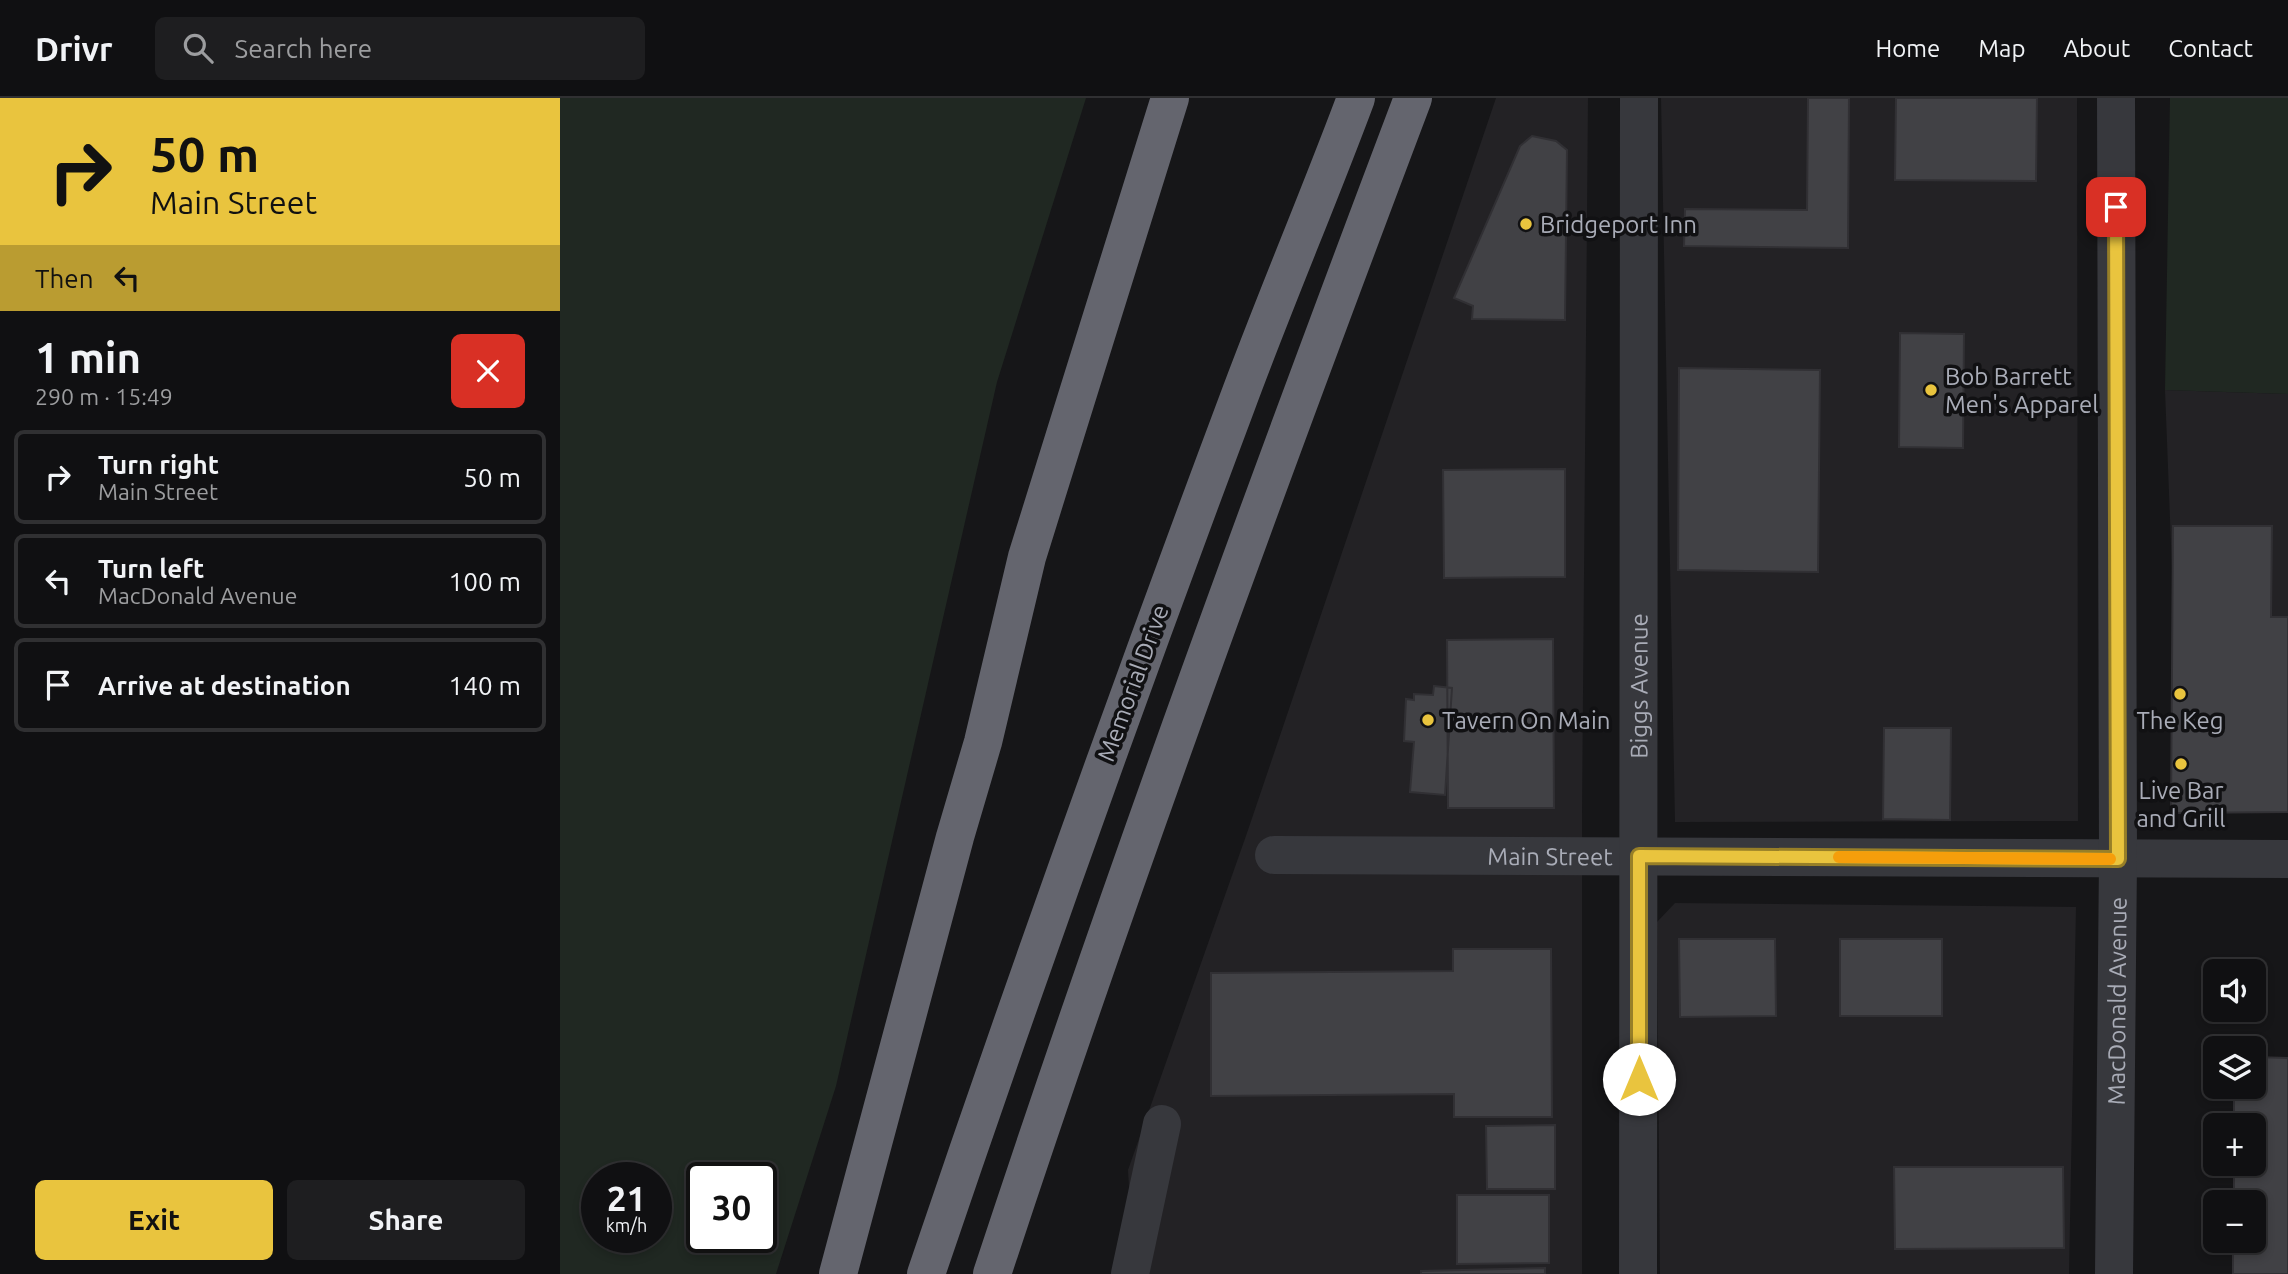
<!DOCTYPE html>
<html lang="en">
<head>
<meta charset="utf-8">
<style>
	body { margin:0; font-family:Ubuntu,sans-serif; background:#1e1e20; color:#f1f3f6; height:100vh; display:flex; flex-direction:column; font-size:26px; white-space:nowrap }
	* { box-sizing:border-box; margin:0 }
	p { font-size:23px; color:#9c9d9f }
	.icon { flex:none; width:38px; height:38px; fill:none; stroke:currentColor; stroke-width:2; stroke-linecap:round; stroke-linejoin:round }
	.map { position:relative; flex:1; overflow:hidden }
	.details { display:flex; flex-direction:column; background:#101012; width:560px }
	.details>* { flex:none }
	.hud { background:#e9c43e; color:#111; overflow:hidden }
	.buttons { position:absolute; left:1643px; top:861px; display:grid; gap:14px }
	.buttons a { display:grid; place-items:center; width:63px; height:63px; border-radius:10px; background:#101012; box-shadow:0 4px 10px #0003,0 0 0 2px #303032; font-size:35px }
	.speed { position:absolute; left:21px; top:1064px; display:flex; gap:14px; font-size:35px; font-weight:700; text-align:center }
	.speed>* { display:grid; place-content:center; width:91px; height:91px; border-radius:50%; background:#101012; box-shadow:0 4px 10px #0003,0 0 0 2px #303032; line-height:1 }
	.speed small { font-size:18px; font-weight:400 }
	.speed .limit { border:4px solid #111; border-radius:10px; background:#fff; color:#111 }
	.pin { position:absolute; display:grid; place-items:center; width:60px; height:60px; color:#fff; margin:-30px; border-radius:14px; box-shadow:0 4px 10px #0006 }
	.me { position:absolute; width:77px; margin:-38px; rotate:0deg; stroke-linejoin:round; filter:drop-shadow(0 0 5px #0008) }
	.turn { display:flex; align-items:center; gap:24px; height:147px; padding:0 35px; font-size:32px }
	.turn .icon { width:91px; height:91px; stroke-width:2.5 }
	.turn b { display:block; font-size:49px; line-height:60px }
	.then { display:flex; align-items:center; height:66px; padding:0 35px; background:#0003; gap:14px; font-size:26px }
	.round { display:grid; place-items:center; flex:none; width:74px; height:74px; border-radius:10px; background:#1e1e20 }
	.head { display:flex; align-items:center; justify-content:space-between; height:119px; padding:0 35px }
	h1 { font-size:42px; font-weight:600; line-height:52px }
	.primary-button { display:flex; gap:14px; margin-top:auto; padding:14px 35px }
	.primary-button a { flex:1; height:80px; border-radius:10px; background:#e9c43e; color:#111; font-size:28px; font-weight:600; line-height:80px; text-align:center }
	.primary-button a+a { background:#1e1e20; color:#f1f3f6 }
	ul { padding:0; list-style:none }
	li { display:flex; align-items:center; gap:21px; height:94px; margin:0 14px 10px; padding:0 21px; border:4px solid #303032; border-radius:10px }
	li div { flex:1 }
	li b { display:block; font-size:26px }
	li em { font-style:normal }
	header { display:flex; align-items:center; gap:42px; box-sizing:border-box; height:98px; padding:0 35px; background:#101012; border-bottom:2px solid #303032 }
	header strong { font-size:33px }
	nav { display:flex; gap:38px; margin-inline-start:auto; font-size:24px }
	.search { width:490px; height:63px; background:#1e1e20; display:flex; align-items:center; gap:18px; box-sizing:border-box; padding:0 24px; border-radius:10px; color:#9c9d9f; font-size:26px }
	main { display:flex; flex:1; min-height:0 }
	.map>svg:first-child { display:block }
</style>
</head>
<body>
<header>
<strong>Drivr</strong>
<div class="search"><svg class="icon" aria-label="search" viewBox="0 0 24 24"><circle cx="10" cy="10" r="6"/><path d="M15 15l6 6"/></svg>Search here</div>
<nav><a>Home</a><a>Map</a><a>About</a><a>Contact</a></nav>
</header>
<main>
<section class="details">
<div class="hud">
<div class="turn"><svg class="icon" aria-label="right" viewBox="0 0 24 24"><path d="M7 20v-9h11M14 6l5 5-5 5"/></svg><div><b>50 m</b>Main Street</div></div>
<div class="then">Then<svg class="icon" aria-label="left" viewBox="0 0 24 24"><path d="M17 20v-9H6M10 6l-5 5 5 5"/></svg></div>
</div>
<div class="head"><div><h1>1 min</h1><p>290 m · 15:49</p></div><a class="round" style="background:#d93025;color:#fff"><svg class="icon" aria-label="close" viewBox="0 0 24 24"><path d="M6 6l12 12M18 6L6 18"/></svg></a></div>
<ul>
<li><svg class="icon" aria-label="right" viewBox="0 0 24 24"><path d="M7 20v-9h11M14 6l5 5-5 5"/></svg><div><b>Turn right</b><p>Main Street</p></div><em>50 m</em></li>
<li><svg class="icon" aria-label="left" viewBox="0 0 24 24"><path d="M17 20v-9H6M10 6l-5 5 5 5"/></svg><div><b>Turn left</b><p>MacDonald Avenue</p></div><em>100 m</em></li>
<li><svg class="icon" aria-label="arrive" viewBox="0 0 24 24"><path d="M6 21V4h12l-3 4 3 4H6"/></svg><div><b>Arrive at destination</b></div><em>140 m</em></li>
</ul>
<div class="primary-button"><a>Exit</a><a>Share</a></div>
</section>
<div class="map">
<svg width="1728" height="1176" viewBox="0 0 1728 1176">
	<rect width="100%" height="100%" fill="#161618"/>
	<path fill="#232225" d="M936,0h92l-6,716v460h-448l-6,-104 119,-337z
		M1101,0h416l1,723 -403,1z
		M1605,292l123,4v414l-107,-6z
		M1115,805l401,4 -7,367h-409l-3,-352z"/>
	<path fill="#202822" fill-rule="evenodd" d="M0,0h526l-89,284 -161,704 -60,188h-216zM37,1080h59v59h-59zM142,1080h59v59h-59z
		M1610,0h118v296l-123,-4z"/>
	<path fill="#414145" stroke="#313034" stroke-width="2" d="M1248,0h41l-1,150 -164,-2 1,-37 122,1z
		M1336,0h141l-1,83 -141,-1z
		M972,38l24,5 11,9 -2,170 -93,-1 1,-13 -19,-8 66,-152z
		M1340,235l64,1 -1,114 -64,-1z
		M1119,270l141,2 -2,202 -140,-2z
		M1005,371v108l-121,1 -1,-108z
		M1613,428h99l-1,91h17v195l-117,1z
		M993,541l1,169h-106l-1,-168z
		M874,588l18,2 -7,107 -35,-3 4,-50 -10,-1 2,-42 8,1v-6l19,1z
		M1324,630h67l-1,92 -67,-1z
		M1119,841h96l1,77 -96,1z
		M1280,841h102v77h-102z
		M893,851h98l1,168h-98v-23l-243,2v-123l242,-2z
		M1694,959l34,1v216h-55v-33h21v-39h-20v-38h20v-39h-20v-38h20z
		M995,1027v64h-68l-1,-63z
		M1334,1069h169l1,81 -169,1z
		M897,1097h92v68l-92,1z
		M985,1170v6h-124v-3z"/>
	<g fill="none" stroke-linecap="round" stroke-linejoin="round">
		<g stroke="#37383d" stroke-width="38">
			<path id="s1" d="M714,757l1014,4"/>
			<path d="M570,1176l32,-150"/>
			<path id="s2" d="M1078,1176l1,-1176"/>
			<path id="s3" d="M1554,1176l4,-415 -2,-761"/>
		</g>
		<path stroke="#64656e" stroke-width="38" d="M278,1176l117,-437 28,-95 44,-185 143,-459
			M366,1176c99,-292 203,-583 311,-871 38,-103 81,-203 119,-305
			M432,1176c130,-395 274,-787 421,-1176"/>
	</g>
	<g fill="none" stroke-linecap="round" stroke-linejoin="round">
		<g stroke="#977f28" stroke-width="18">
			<path id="route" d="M1079,981v-223l479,3 -2,-652"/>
		</g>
		<use href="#route" stroke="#e9c43e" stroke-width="12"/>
		<path stroke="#f59e0b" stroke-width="12" d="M1279,759l271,2"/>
	</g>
	<g fill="#e9c43e" stroke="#111113" stroke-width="2.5">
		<circle cx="966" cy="126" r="7"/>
		<circle cx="1371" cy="292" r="7"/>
		<circle cx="1620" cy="596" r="7"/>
		<circle cx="868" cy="622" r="7"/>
		<circle cx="1621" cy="666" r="7"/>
	</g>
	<g text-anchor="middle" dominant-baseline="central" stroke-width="7" stroke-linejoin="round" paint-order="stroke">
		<g font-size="24" fill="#a9acb7" stroke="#111113" text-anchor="start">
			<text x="980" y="126">Bridgeport Inn</text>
			<text x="1385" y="278">Bob Barrett<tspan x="1385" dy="28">Men's Apparel</tspan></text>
			<text x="882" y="622">Tavern On Main</text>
			<text x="1620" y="622" text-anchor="middle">The Keg</text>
			<text x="1621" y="692" text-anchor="middle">Live Bar<tspan x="1621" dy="28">and Grill</tspan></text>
		</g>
		<g font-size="24" fill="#a9acb7" stroke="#111113">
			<text transform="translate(573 585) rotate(-70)">Memorial Drive</text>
			<text stroke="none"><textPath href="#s2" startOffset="588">Biggs Avenue</textPath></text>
			<text stroke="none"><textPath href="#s1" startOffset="276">Main Street</textPath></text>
			<text stroke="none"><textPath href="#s3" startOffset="273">MacDonald Avenue</textPath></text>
		</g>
	</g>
</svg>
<div class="buttons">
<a><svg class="icon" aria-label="sound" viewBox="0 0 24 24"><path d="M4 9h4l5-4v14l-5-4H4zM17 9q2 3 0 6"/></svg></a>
<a><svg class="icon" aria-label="layers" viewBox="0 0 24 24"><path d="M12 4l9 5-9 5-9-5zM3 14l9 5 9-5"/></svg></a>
<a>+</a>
<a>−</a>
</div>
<div class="speed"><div>21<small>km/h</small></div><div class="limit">30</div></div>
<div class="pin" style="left:1556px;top:109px;background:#d93025"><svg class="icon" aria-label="arrive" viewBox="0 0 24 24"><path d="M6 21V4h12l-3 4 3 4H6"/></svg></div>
<svg class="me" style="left:1079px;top:981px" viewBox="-20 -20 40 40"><circle r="19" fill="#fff"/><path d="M0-13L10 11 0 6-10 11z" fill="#e9c43e"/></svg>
</div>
</main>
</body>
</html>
